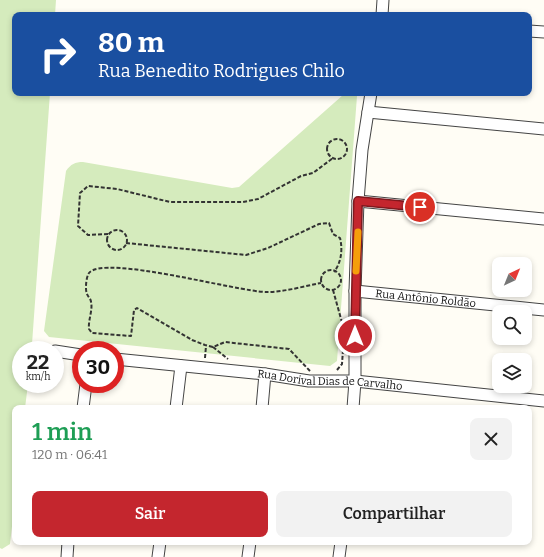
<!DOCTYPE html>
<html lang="pt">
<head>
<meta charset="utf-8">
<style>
	body { margin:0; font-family:Bitter,serif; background:#f2f2f2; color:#222; height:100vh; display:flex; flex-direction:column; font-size:15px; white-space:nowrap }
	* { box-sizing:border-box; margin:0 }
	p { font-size:13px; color:#767676 }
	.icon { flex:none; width:22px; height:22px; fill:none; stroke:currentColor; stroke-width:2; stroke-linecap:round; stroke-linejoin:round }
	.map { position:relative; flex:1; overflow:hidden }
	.panel { position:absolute; left:12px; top:405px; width:520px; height:140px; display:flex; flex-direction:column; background:#fff; border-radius:8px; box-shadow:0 2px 6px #0003 }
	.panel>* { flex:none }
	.top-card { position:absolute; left:12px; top:12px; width:520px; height:84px; border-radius:8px; box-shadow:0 2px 6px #0003; background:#1a4fa0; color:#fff; overflow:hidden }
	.needle { width:26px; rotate:43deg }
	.buttons { position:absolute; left:492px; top:257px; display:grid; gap:8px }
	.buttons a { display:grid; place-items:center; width:40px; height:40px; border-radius:8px; background:#fff; box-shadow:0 2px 6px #0003; font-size:20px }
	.speed { position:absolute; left:12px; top:341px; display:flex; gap:8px; font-size:20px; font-weight:700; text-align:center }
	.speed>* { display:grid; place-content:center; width:52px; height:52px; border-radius:50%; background:#fff; box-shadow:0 2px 6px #0003; line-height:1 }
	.speed small { font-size:10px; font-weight:400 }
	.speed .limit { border:6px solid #d22; background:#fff; color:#111 }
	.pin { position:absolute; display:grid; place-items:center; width:34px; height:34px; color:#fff; margin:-17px; border:2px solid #fff; border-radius:50%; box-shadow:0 1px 4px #0007 }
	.me { position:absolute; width:44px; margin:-22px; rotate:0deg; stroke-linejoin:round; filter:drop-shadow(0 0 3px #0008) }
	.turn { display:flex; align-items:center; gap:14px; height:84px; padding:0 20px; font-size:18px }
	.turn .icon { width:52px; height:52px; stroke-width:2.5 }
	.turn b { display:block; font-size:28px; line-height:34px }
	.round { display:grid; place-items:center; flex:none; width:42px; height:42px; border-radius:8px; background:#f2f2f2 }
	.head { display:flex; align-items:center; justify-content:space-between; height:68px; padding:0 20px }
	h1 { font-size:24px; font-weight:600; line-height:30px; color:#1e9e55 }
	.action { display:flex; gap:8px; margin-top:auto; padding:8px 20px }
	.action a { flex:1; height:46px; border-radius:8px; background:#c4262e; color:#fff; font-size:16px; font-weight:600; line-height:46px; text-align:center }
	.action a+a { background:#f2f2f2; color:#222 }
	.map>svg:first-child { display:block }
</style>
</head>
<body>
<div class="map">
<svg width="544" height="557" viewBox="0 0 544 557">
	<rect width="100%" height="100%" fill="#fffdf5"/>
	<path fill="#d5ebbd" d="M0,0h56l-1,15h-40v78h35l-18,251 -1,6h-10v34h7l-3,24h-10v92l-5,44 -8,5 -2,-1z
		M343,95l14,1 -20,265 -7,5 -281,-29 -5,-6 22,-160c5,-7 9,-9 17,-9l149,26 7,-1z"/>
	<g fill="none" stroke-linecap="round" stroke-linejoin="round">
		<g stroke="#444" stroke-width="13">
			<g id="minor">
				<path d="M382,15l1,-15"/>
				<path d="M529,31l15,1"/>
				<path d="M368,112l176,17"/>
				<path d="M358,201l186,18"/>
				<path id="s1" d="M355,291l189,19"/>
				<path d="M55,351l26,4"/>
				<path id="s2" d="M115,359l150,15 44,7h46l189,20"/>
				<path d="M83,408l3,-24"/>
				<path d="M176,408l5,-42"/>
				<path d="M262,408l3,-34"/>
				<path d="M353,408l2,-27v-90l3,-90 4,-51 9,-57"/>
				<path d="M67,557l1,-15"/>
				<path d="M158,557l2,-15"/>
				<path d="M248,557l2,-15"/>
				<path d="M339,557l2,-15"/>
			</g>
		</g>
		<path stroke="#333" stroke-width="2" stroke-dasharray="4 2" stroke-linecap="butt" d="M327 149a10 10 0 1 1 20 0a10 10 0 1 1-20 0Z
			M107 240a10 10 0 1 1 20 0a10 10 0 1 1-20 0Z
			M108,234l-20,1 -10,-9 2,-33 8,-7 29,3 53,13h73l15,-3 43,-23 12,-3 20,-15
			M126,243l120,12 22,-7 51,-24 10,-1 4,11 7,4c3,12 1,25 -6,34
			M321 280a10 10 0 1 1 20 0a10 10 0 1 1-20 0Z
			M333,290l10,36
			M213,347l15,12
			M205,358l1,-12
			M337,370l5,-6 1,-14
			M310,371l-21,-22 -64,-7 -12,5 -8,-2 -13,-5 -55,-32 -3,2 -3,26 -39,-3 -3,-4c-1,-9 4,-19 2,-27 0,-3 -3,-5 -4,-8 -2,-4 -1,-17 2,-21 15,-19 149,19 178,19 18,0 37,-6 54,-9"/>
		<use href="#minor" stroke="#fff" stroke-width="11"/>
	</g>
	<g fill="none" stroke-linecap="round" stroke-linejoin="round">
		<g stroke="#7f191e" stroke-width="10">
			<path id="route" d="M355,336l3,-135 62,6"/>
		</g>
		<use href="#route" stroke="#c4262e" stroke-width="7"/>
		<path stroke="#f59e0b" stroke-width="7" d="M356,271l2,-39"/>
	</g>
	<g text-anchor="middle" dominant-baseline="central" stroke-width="4" stroke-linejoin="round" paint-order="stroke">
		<g font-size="11" fill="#111" stroke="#fff">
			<text stroke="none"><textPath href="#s1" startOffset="71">Rua Antônio Roldão</textPath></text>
			<text stroke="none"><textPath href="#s2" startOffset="216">Rua Dorival Dias de Carvalho</textPath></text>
		</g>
	</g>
</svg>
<div class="buttons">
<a><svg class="needle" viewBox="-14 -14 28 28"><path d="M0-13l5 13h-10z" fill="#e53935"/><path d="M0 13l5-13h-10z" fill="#767676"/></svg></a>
<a><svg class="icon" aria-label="search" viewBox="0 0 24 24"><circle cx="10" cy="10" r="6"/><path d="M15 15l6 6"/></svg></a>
<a><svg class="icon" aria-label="layers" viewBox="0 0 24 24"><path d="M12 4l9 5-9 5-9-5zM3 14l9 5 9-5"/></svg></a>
</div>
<div class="speed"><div>22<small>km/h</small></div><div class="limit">30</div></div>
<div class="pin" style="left:420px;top:207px;background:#d93025"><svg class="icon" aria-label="arrive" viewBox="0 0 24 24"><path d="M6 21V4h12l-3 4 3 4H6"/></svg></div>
<svg class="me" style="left:355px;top:336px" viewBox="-20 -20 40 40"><circle r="17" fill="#c4262e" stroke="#fff" stroke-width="3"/><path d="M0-11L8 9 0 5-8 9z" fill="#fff"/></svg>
<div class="top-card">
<div class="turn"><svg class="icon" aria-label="right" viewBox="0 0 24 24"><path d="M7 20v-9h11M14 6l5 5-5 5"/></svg><div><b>80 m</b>Rua Benedito Rodrigues Chilo</div></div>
</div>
<section class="panel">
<div class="head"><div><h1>1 min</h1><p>120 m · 06:41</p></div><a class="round"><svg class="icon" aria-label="close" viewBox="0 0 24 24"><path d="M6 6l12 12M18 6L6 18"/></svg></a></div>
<div class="action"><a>Sair</a><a>Compartilhar</a></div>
</section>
</div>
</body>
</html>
